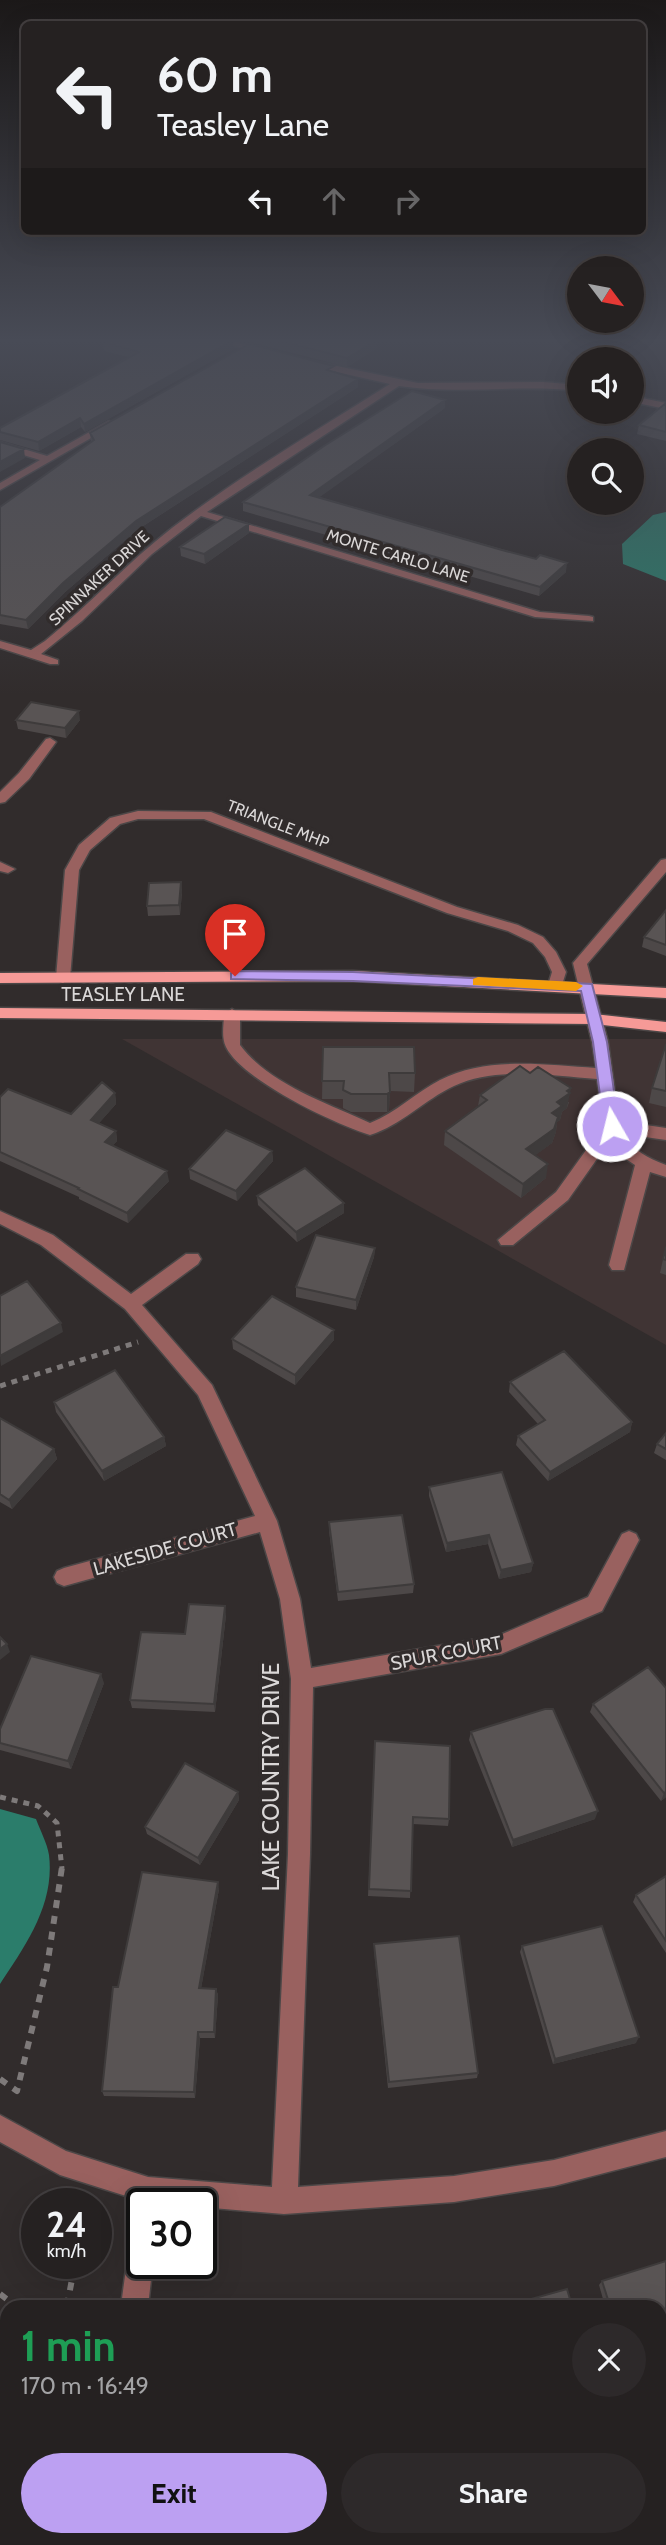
<!DOCTYPE html>
<html lang="en">
<head>
<meta charset="utf-8">
<style>
	body { margin:0; font-family:Cabin,sans-serif; background:#2d292a; color:#f1f3f6; height:100vh; display:flex; flex-direction:column; font-size:26px; white-space:nowrap }
	* { box-sizing:border-box; margin:0 }
	p { font-size:23px; color:#a3a3a5 }
	.icon { flex:none; width:38px; height:38px; fill:none; stroke:currentColor; stroke-width:2; stroke-linecap:round; stroke-linejoin:round }
	.map { position:relative; flex:1; overflow:hidden }
	.side { position:absolute; left:0px; top:2300px; width:667px; height:247px; display:flex; flex-direction:column; background:#252121; border-radius:21px 21px 0 0; box-shadow:0 7px 28px #0002,0 0 0 2px #423e3f }
	.side>* { flex:none }
	.guide { position:absolute; left:21px; top:21px; width:625px; height:214px; border-radius:10px; box-shadow:0 7px 28px #0002,0 0 0 2px #423e3f; background:#252121; color:#f1f3f6; overflow:hidden }
	.needle { width:46px; rotate:122deg }
	.fabs { position:absolute; left:567px; top:256px; display:grid; gap:14px }
	.fabs a { display:grid; place-items:center; width:77px; height:77px; border-radius:50%; background:#252121; box-shadow:0 7px 28px #0002,0 0 0 2px #423e3f; font-size:35px }
	.speed { position:absolute; left:21px; top:2188px; display:flex; gap:14px; font-size:35px; font-weight:700; text-align:center }
	.speed>* { display:grid; place-content:center; width:91px; height:91px; border-radius:50%; background:#252121; box-shadow:0 7px 28px #0002,0 0 0 2px #423e3f; line-height:1 }
	.speed small { font-size:18px; font-weight:400 }
	.speed .limit { border:4px solid #111; border-radius:10px; background:#fff; color:#111 }
	.pin { position:absolute; display:grid; place-items:center; width:60px; height:60px; color:#fff; margin:-72px -30px; border-radius:50% 50% 50% 0; rotate:-45deg; box-shadow:0 0 7px #0007 }
	.pin .icon { rotate:45deg }
	.me { position:absolute; width:77px; margin:-38px; rotate:352deg; stroke-linejoin:round; filter:drop-shadow(0 0 5px #0008) }
	.turn { display:flex; align-items:center; gap:24px; height:147px; padding:0 21px; font-size:32px }
	.turn .icon { width:91px; height:91px; stroke-width:2.5 }
	.turn b { display:block; font-size:49px; line-height:60px }
	.lanes { display:flex; align-items:center; height:66px; padding:0 21px; background:#0003; justify-content:center; gap:35px; direction:ltr }
	.lanes .off { opacity:.35 }
	.round { display:grid; place-items:center; flex:none; width:74px; height:74px; border-radius:37px; background:#2d292a }
	.overview { display:flex; align-items:center; justify-content:space-between; height:119px; padding:0 21px }
	h1 { font-size:42px; font-weight:700; line-height:52px; color:#1e9e55 }
	.primary-button { display:flex; gap:14px; margin-top:auto; padding:14px 21px }
	.primary-button a { flex:1; height:80px; border-radius:42px; background:#bca0f2; color:#111; font-size:28px; font-weight:700; line-height:80px; text-align:center }
	.primary-button a+a { background:#2d292a; color:#f1f3f6 }
	.map>svg:first-child { display:block }
</style>
</head>
<body>
<div class="map">
<svg width="666" height="2545" viewBox="0 0 666 2545">
	<rect width="100%" height="100%" fill="#312c2c"/>
	<path fill="#403434" d="M122,1039h544v306z"/>
	<path fill="#2b7d6b" d="M666,512v69l-43,-17 -1,-20 31,-29z
		M0,1809l36,10c4,11 11,24 13,36 6,49 -23,90 -49,129z"/>
	<g fill="none" stroke-linecap="round" stroke-linejoin="round">
		<g stroke="#4c4747" stroke-width="3">
			<path id="minor" d="M207,338h16l46,14 -4,3z
				M313,361l105,22 125,-1 36,3v6c-60,-7 -120,4 -180,-5l-192,126 333,100 49,4 4,1v4l-58,-4 -334,-101 -49,38 -70,67 -41,33 17,6v4h-8l-50,-16v-7l31,9 14,-9c44,-36 82,-78 127,-113 69,-53 144,-97 218,-144l-80,-18 -1,-2z
				M632,396l34,7v6l-34,-7z
				M109,421l5,3 -2,2 -112,64v-7l40,-23 -40,-12v-6l47,14z
				M50,738l6,4 -27,37 -24,23 -5,1v-11l19,-19 27,-34z
				M138,811l73,1 246,95 61,18 25,12 13,15 10,20 -4,13 -7,5 -5,-2 -2,-3 4,-13 -7,-15 -12,-14 -25,-12 -61,-18 -243,-94h-66l-18,5 -30,26 -11,20 -9,108 -7,5 -5,-2 -2,-3 9,-108 14,-25 31,-27z
				M666,859v13l-79,92 21,78 11,79 47,7v12l-42,-6c10,17 23,24 42,31v12l-16,-5 -26,98h-12l-3,-5 26,-100 -15,-10 -9,-16 -43,61 -55,45h-12l-3,-5 58,-48 48,-67 -7,-46c-45,-3 -100,-13 -143,7 -30,14 -52,39 -84,49 -36,-11 -128,-55 -144,-88 -5,-10 -2,-23 -2,-33l8,-5 8,5v31c29,39 87,58 130,78 26,-10 46,-31 70,-43 47,-24 105,-15 156,-12l-4,-26 -19,-79 88,-103z
				M0,862l15,7 -7,4 -8,-2z
				M0,1211l53,24 78,59 55,-40h12l3,5 -3,5 -56,41 70,80 65,136 23,78 11,69 189,-33 88,-38 34,-63 7,-3 7,3 3,6 -37,71 -101,43 -188,33 -3,167 -12,333 156,-11 100,-16 112,-29v26l-112,29 -100,16 -170,12 -83,-7v-4h-53l-88,-28 -60,-33v-27l66,36 82,26 124,10 16,-333 3,-175 -11,-80 -20,-67 -196,54 -7,-3 -3,-6 3,-6 7,-3 191,-52 -57,-121 -73,-86 -84,-64 -41,-21z
				M142,2233v30h11l-5,43h-27l8,-60 4,-9z
				M87,2539h30v6h-30z"/>
		</g>
		<g stroke="#4c4747" stroke-width="3">
			<path id="major" d="M353,971l313,17v10l-313,-17 -353,2v-10z
				M0,1008l594,6 72,8v10l-72,-8 -594,-6z"/>
		</g>
		<path stroke="#7e7a7a" stroke-width="5" stroke-dasharray="6 6" stroke-linecap="butt" d="M0,1386l138,-44
			M0,1797l38,9 19,17 5,46"/>
		<path stroke="#7e7a7a" stroke-width="6" stroke-dasharray="8 8" stroke-linecap="butt" d="M0,2079l17,12 30,-124 15,-100
			M0,2294l16,12
			M67,2306l8,-43
			M25,2545l1,-6"/>
		<use href="#minor" fill="#99615f" fill-rule="evenodd"/>
		<use href="#major" fill="#f69a97" fill-rule="evenodd"/>
	</g>
	<path fill="#4d4848" d="M235,338h136l6,2v8l-30,19z
		M103,342l130,7 -148,83 -4,-5 -42,24 -39,-11v-12l128,-71 -24,-6z
		M334,372l24,15 -221,143 -73,63 -36,36 -28,-5v-117l91,-65 -1,-9z
		M666,403v38l-29,-7 2,-9z
		M445,408l-126,89 217,62 30,13 -27,24 -296,-85v-9z
		M249,533l-44,31 -24,-8 -1,-9z
		M16,720h64l-14,18 -48,-9z
		M181,882l1,10 -2,23 -32,1 -1,-10z
		M666,910v46l-24,-9 2,-10z
		M666,1044v63l-17,-4 3,-15z
		M323,1047l92,26 -1,19 -24,-1 -1,19 -2,2h-36l-8,-4v-9h-21z
		M115,1093l1,11 -17,19 17,8 1,10 -4,4 56,36 -41,42 -49,-24v-2l-79,-36v-64l71,17z
		M480,1095l89,7 -2,6 -5,4 -2,8 -3,2 -1,10 -4,11 -17,12 11,23 -25,20 -77,-53 1,-14 33,-25z
		M272,1151l1,10 -36,40 -47,-22 -1,-10z
		M257,1196l87,7v10l-47,29 -39,-37z
		M666,1246v29l-6,-2z
		M375,1248l-1,9 -18,53 -60,-13v-10z
		M232,1339l102,1 -39,45 -62,-36z
		M510,1382l122,40 -2,10 -82,49 -32,-36 2,-9 20,-12 -29,-32z
		M54,1402l110,35 2,9 -62,35 -48,-69z
		M0,1418l54,31 3,10 -45,50 -12,-7z
		M666,1433v27l-12,-7 3,-9z
		M429,1487l104,76 -2,9 -32,7 -11,-35 -42,8 -17,-56z
		M329,1522l85,62 -1,9 -75,8 -9,-70z
		M226,1615l-11,97 -83,-4 -2,-8 55,-66z
		M104,1683l-33,86 -71,-19v-21z
		M666,1688v109l-5,4 -71,-89 3,-8z
		M471,1732l124,87 -83,28 -43,-107z
		M375,1741l74,78 -1,7 -35,-2 -3,74 -42,-2z
		M238,1792l1,8 -39,65 -53,-31 -2,-7z
		M666,1876v77l-33,-51 3,-7z
		M219,1889l-18,99 15,1 2,6 -3,43h-15l-5,60 -91,-2 -2,-5 16,-104z
		M374,1944l104,129 -1,5 -89,10 -14,-138z
		M522,1946l114,97 -83,21 -33,-112z
		M602,2281l58,25h-55l-6,-21z"/>
	<path fill="#3e3b3b" d="M233,340v9l-148,83 -1,-8z
		M377,340v8l-30,19v-9z
		M358,379v8l-221,143 -73,63 -36,36 -2,-9 37,-37 73,-62z
		M445,400v8l-135,96v-9z
		M80,418l1,9 -42,24 -1,-9z
		M24,449l1,9 -25,14v-10z
		M249,524v9l-44,31 -1,-10z
		M567,563l-1,9 -27,24 1,-9z
		M79,711l1,9 -14,18 -1,-10z
		M181,882l1,10 -2,23 -1,-10z
		M571,1088l-4,20 -5,4 -2,8 -3,2 -1,10 -4,11 -28,21 2,-15 26,-36 5,-11z
		M390,1092l-1,18 -2,2v-18z
		M115,1093l1,11 -23,26 -2,-10z
		M116,1131l1,10 -10,11 -2,-10z
		M272,1151l1,10 -36,40 -1,-10z
		M548,1164l-2,14 -25,20 2,-14z
		M167,1171l2,10 -41,42 -1,-10z
		M344,1203v10l-47,29 -1,-10z
		M375,1248l-1,9 -18,53v-10z
		M61,1323l2,9 -62,34 -1,-10z
		M334,1330v10l-39,45v-10z
		M632,1422l-2,10 -82,49 2,-9z
		M164,1437l2,9 -62,35 -2,-10z
		M54,1449l3,10 -45,50 -3,-9z
		M489,1535l-1,9 -42,8 1,-9z
		M533,1563l-2,9 -32,7 2,-9z
		M225,1606l1,9 -11,97 -1,-8z
		M7,1644l3,8 -10,8v-11z
		M101,1674l3,9 -33,86 -3,-8z
		M238,1792l1,8 -39,65 -2,-7z
		M666,1792v5l-5,4 3,-8z
		M598,1811l-3,8 -83,28 1,-7z
		M218,1882l1,7 -19,106 -1,-7z
		M216,1989l2,6 -3,43 -1,-6z
		M198,2032l2,6 -5,60 -1,-6z
		M639,2037l-3,6 -83,21 2,-5z
		M7,2406v15l-7,11v-15z"/>
	<path fill="#595454" stroke="#3e3b3b" stroke-width="2" d="M111,338h116l6,2 -149,84 -4,-6 -42,24 -38,-10v-4l139,-76 -36,-10z
		M268,338h103l6,2 -30,18z
		M249,344l85,22 -7,4 31,9 -222,142 -73,62 -37,37 -26,-5v-108l94,-67 -4,-7z
		M412,391l33,9 -135,95 192,55 34,9 4,-4 27,8 -27,24 -297,-85 81,-56z
		M666,403v29l-27,-7z
		M0,442l24,7 -24,13z
		M225,517l24,7 -45,30 -24,-7z
		M31,702l48,9 -14,17 -49,-8z
		M181,882l-2,23 -32,1 2,-23z
		M666,910v35l-22,-8z
		M666,1044v47l-14,-3z
		M323,1047h91l1,26h-26l1,19 -3,2h-36l-8,-4 1,-9h-22z
		M520,1066l10,7 8,-6 33,21 -4,3 3,2 -13,9 5,4 -10,7 6,4 -4,12 -28,20 22,15 -25,20 -78,-53 42,-31 -7,-5z
		M102,1082l13,11 -24,27 25,11 -11,11 62,29 -40,42 -49,-24 1,-1 -79,-36v-55l8,-8 63,25z
		M226,1130l46,21 -36,40 -47,-22z
		M305,1168l39,35 -48,29 -39,-36z
		M316,1235l59,13 -19,52 -60,-13z
		M666,1247v13l-3,-1z
		M27,1281l34,42 -61,33v-60z
		M272,1296l62,34 -39,45 -63,-36z
		M564,1351l68,71 -82,50 -32,-36 27,-16 -35,-38z
		M115,1370l49,67 -62,34 -48,-69z
		M0,1418l54,31 -45,51 -9,-6z
		M666,1433v16l-9,-5z
		M502,1472l31,91 -32,7 -12,-35 -42,8 -18,-56z
		M402,1515l12,69 -76,8 -9,-70z
		M189,1604l36,2 -11,98 -84,-4 11,-68 44,2z
		M0,1637l7,7 -7,5z
		M31,1656l70,18 -33,87 -68,-18v-14z
		M648,1667l18,21v104l-2,1 -71,-89z
		M545,1709h8l45,102 -85,29 -42,-108z
		M375,1741l75,5 -1,73 -36,-2 -2,74 -42,-2z
		M185,1763l53,29 -40,66 -53,-31z
		M142,1872l76,10 -19,106 17,1 -2,43h-16l-4,60 -92,-1 11,-104h5z
		M666,1876v65l-30,-46z
		M602,1926l37,111 -84,22 -33,-113z
		M459,1936l19,137 -89,9 -15,-138z
		M666,2261v205l-6,2v-162h-50l-8,-25z
		M567,2289l5,17h-66z
		M0,2359l7,6v41l-7,11z"/>
	<linearGradient id="sky" x2="0" y2="1"><stop stop-color="#1b1818"/><stop offset="0.49" stop-color="#484b56"/><stop offset="1" stop-color="#484b56" stop-opacity="0"/></linearGradient>
	<rect width="666" height="695" fill="url(#sky)"/>
	<path fill="#bca0f2" stroke="#7a689d" stroke-width="2" d="M235,971l118,1 239,12 15,58 12,84 -7,5 -8,-5 -11,-84 -12,-51 -228,-10 -122,-2v-6z"/>
	<path fill="#f59e0b" d="M478,977l98,5 7,4 -7,5 -103,-6v-6z"/>
	<g text-anchor="middle" dominant-baseline="central" stroke-width="7" stroke-linejoin="round" paint-order="stroke">
		<g font-size="16" fill="#dad7d7" stroke="#312c2c">
			<text transform="translate(398 556) rotate(17)">MONTE CARLO LANE</text>
			<text transform="translate(99 578) rotate(-43)">SPINNAKER DRIVE</text>
			<text transform="translate(278 824) rotate(21)">TRIANGLE MHP</text>
		</g>
		<g font-size="19" fill="#dad7d7" stroke="#312c2c">
			<text x="123" y="994">TEASLEY LANE</text>
			<text transform="translate(165 1549) rotate(-16)">LAKESIDE COURT</text>
			<text transform="translate(446 1653) rotate(-11)">SPUR COURT</text>
		</g>
		<g font-size="23" fill="#dad7d7" stroke="#312c2c">
			<text transform="translate(271 1777) rotate(-90)">LAKE COUNTRY DRIVE</text>
		</g>
	</g>
</svg>
<div class="fabs">
<a><svg class="needle" viewBox="-14 -14 28 28"><path d="M0-13l5 13h-10z" fill="#e53935"/><path d="M0 13l5-13h-10z" fill="#a3a3a5"/></svg></a>
<a><svg class="icon" aria-label="sound" viewBox="0 0 24 24"><path d="M4 9h4l5-4v14l-5-4H4zM17 9q2 3 0 6"/></svg></a>
<a><svg class="icon" aria-label="search" viewBox="0 0 24 24"><circle cx="10" cy="10" r="6"/><path d="M15 15l6 6"/></svg></a>
</div>
<div class="speed"><div>24<small>km/h</small></div><div class="limit">30</div></div>
<div class="pin" style="left:235px;top:976px;background:#d93025"><svg class="icon" aria-label="arrive" viewBox="0 0 24 24"><path d="M6 21V4h12l-3 4 3 4H6"/></svg></div>
<svg class="me" style="left:612px;top:1126px" viewBox="-20 -20 40 40"><circle r="17" fill="#bca0f2" stroke="#fff" stroke-width="3"/><path d="M0-11L8 9 0 5-8 9z" fill="#fff"/></svg>
<div class="guide">
<div class="turn"><svg class="icon" aria-label="left" viewBox="0 0 24 24"><path d="M17 20v-9H6M10 6l-5 5 5 5"/></svg><div><b>60 m</b>Teasley Lane</div></div>
<div class="lanes"><svg class="icon" aria-label="left" viewBox="0 0 24 24"><path d="M17 20v-9H6M10 6l-5 5 5 5"/></svg><svg class="icon off" aria-label="ahead" viewBox="0 0 24 24"><path d="M12 20V5M6 11l6-6 6 6"/></svg><svg class="icon off" aria-label="right" viewBox="0 0 24 24"><path d="M7 20v-9h11M14 6l5 5-5 5"/></svg></div>
</div>
<section class="side">
<div class="overview"><div><h1>1 min</h1><p>170 m · 16:49</p></div><a class="round"><svg class="icon" aria-label="close" viewBox="0 0 24 24"><path d="M6 6l12 12M18 6L6 18"/></svg></a></div>
<div class="primary-button"><a>Exit</a><a>Share</a></div>
</section>
</div>
</body>
</html>
